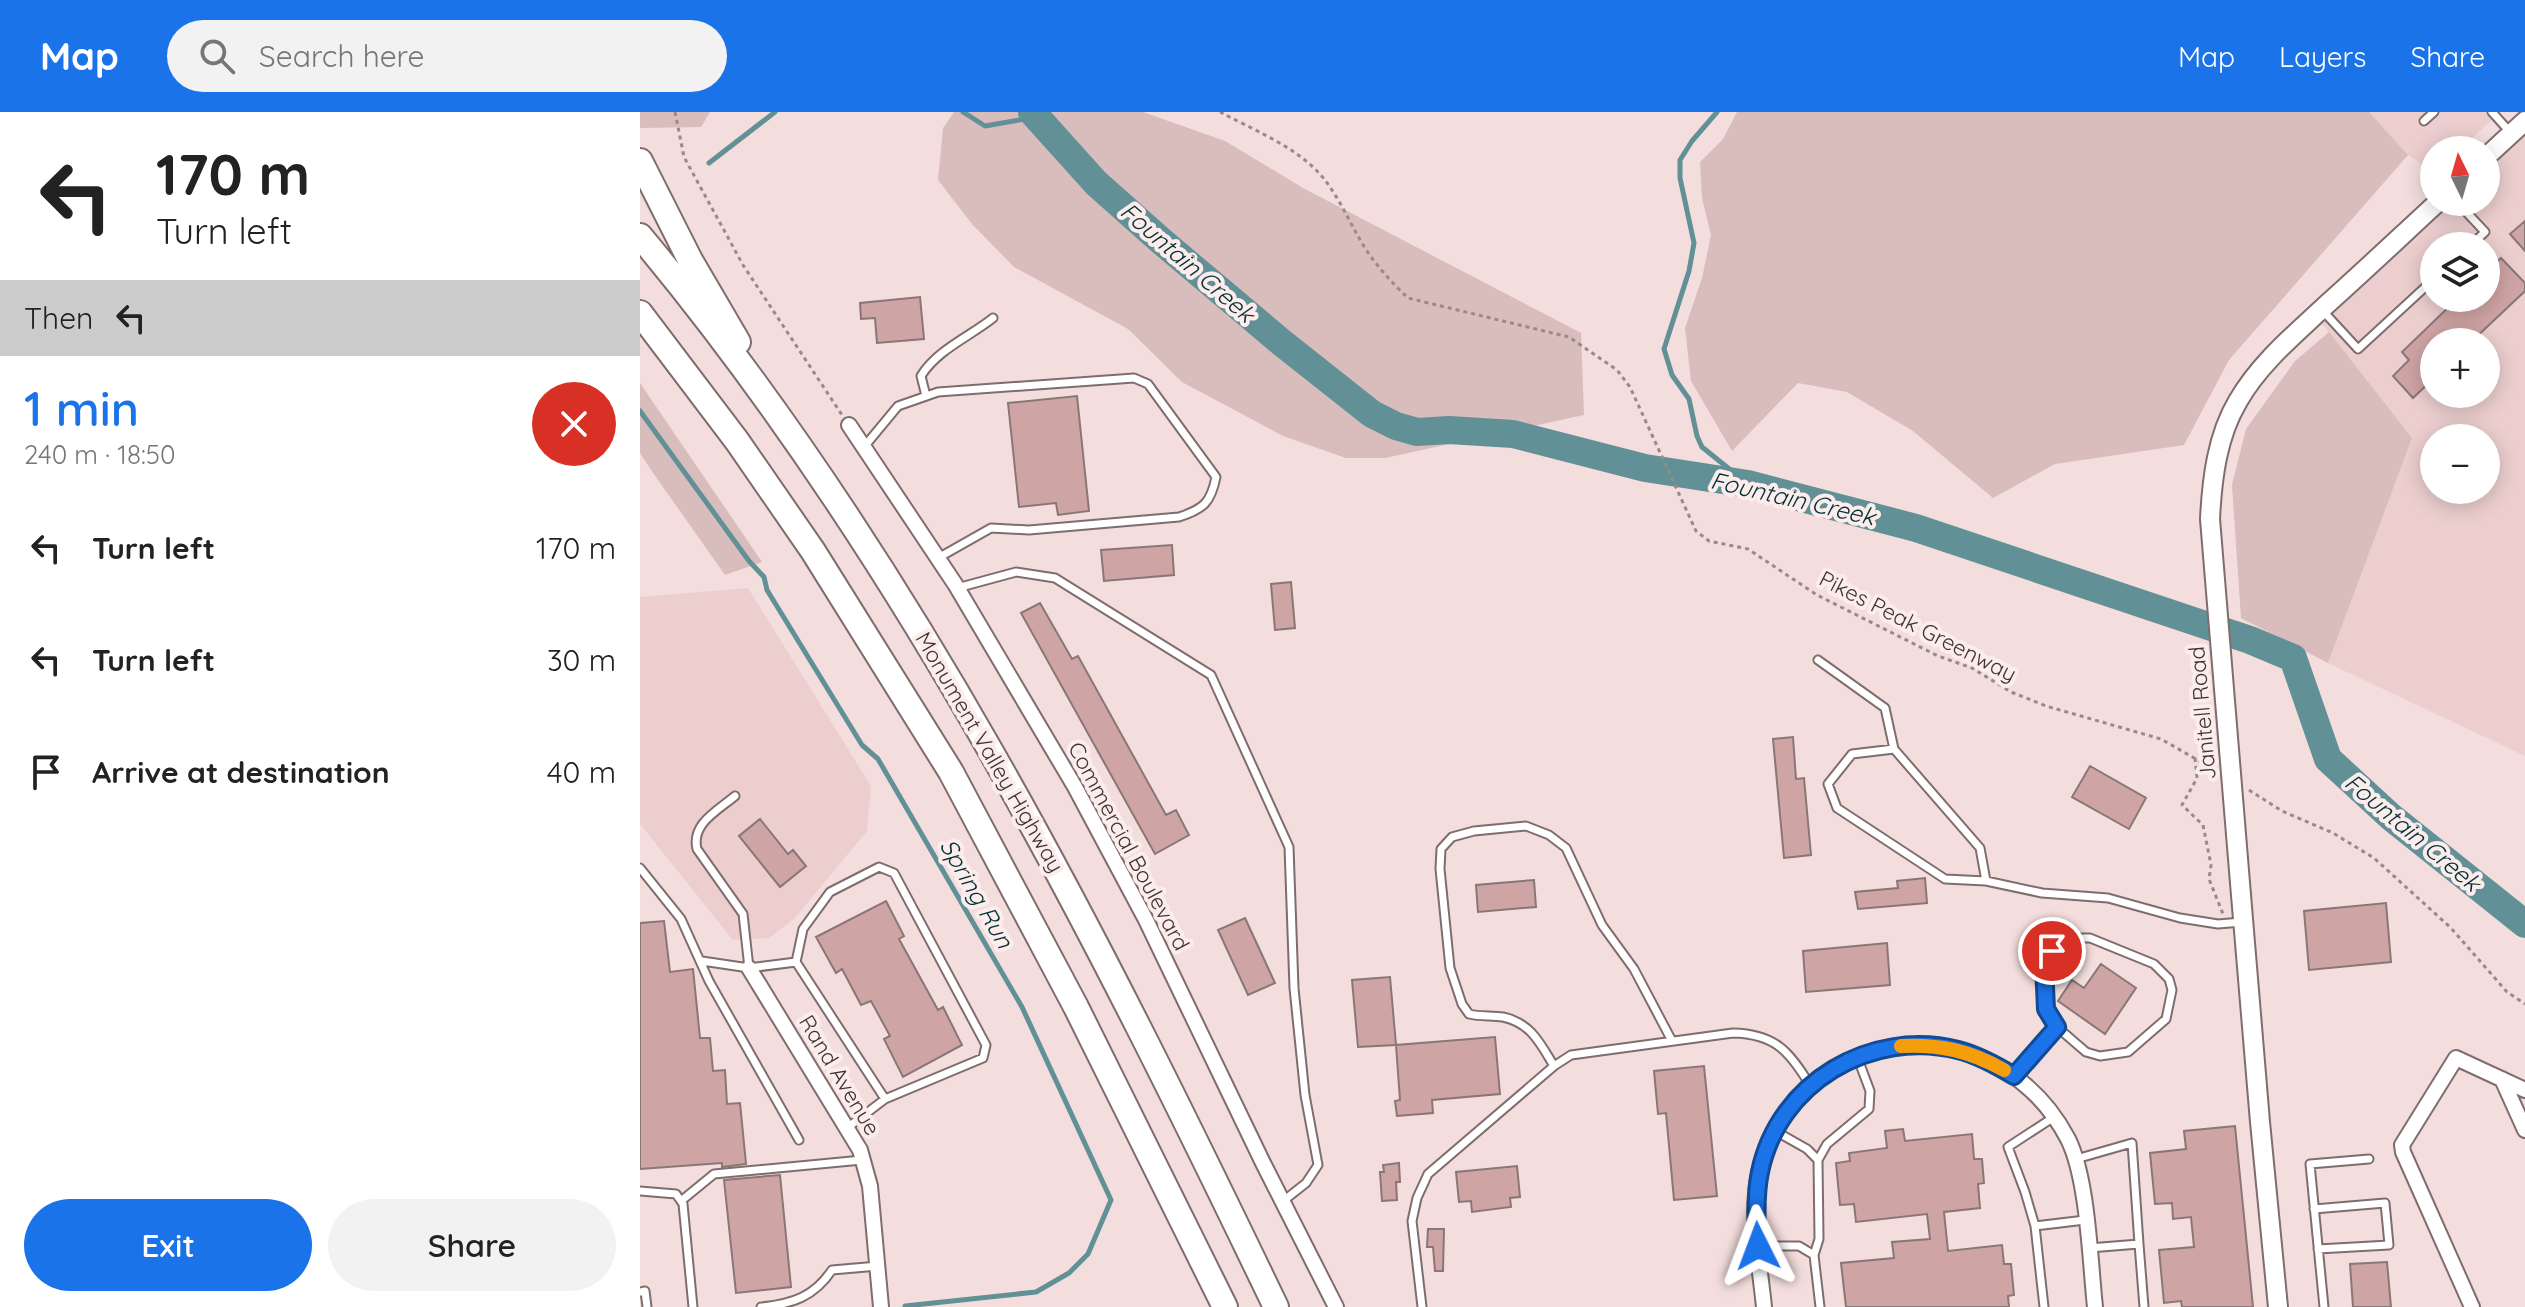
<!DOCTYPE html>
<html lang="en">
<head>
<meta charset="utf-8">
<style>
	body { margin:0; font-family:Quicksand,sans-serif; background:#f2f2f2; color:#222; height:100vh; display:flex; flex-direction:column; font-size:30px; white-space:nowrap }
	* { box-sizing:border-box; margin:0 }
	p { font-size:26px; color:#767676 }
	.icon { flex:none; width:44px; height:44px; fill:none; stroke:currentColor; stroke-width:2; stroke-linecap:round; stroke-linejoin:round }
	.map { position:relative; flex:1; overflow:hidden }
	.details { display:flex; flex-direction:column; background:#fff; width:640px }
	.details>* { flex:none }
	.guide { background:#fff; color:#222; overflow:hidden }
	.needle { width:52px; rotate:355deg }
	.tools { position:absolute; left:1780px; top:24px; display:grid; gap:16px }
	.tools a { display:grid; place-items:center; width:80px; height:80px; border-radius:50%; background:#fff; box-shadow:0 4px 20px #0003; font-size:40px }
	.pin { position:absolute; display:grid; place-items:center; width:68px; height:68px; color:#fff; margin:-34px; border:4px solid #fff; border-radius:50%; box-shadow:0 2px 8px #0007 }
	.me { position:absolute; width:88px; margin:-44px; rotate:357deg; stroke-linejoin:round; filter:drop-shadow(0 0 6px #0008) }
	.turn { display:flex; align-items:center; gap:28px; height:168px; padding:0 24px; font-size:36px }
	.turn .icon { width:104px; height:104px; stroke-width:2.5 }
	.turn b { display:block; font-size:56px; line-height:68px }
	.then { display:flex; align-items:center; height:76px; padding:0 24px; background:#0003; gap:16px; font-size:30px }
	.round { display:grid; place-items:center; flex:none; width:84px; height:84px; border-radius:42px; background:#f2f2f2 }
	.summary { display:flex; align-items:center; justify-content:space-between; height:136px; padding:0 24px }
	h1 { font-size:48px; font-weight:600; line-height:60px; color:#1a73e8 }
	.action { display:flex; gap:16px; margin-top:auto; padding:16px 24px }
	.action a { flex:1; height:92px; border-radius:48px; background:#1a73e8; color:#fff; font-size:32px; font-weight:600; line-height:92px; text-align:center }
	.action a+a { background:#f2f2f2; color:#222 }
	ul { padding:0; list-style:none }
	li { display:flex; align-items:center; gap:24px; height:112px; padding:0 24px }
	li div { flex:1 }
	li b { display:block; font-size:30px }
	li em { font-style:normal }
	header { display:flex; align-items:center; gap:48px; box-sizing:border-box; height:112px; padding:0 40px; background:#1a73e8; color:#fff }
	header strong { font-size:38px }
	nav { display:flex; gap:44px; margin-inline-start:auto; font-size:28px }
	.search { width:560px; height:72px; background:#f2f2f2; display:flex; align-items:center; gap:20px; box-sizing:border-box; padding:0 28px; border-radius:44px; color:#767676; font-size:30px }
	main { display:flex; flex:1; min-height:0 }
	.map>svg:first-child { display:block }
</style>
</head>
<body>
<header>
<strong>Map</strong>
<div class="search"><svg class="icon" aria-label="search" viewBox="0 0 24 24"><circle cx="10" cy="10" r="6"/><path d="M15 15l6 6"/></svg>Search here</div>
<nav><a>Map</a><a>Layers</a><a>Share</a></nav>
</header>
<main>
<section class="details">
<div class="guide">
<div class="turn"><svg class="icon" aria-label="left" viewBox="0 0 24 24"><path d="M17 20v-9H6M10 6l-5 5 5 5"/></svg><div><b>170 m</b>Turn left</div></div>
<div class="then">Then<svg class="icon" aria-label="left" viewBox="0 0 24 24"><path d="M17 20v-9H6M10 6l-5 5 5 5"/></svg></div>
</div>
<div class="summary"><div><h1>1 min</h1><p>240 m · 18:50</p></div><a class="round" style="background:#d93025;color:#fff"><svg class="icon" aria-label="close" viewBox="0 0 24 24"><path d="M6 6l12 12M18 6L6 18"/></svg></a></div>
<ul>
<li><svg class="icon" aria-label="left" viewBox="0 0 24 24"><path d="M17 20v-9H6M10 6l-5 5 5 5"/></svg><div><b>Turn left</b></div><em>170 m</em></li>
<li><svg class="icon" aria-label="left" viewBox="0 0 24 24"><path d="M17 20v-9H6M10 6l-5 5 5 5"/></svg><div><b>Turn left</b></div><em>30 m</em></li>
<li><svg class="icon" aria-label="arrive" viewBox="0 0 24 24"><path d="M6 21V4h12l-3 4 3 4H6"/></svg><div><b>Arrive at destination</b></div><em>40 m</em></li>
</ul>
<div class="action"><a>Exit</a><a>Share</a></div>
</section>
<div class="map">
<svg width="1885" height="1195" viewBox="0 0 1885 1195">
	<rect width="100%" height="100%" fill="#f3dedd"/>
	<path fill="#eccece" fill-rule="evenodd" d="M1729,0h131l-40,38h-26v22l-26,-17z
		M1885,9v635l-197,-93 84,-225 -97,-123 123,-113h48v-45zM1794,134h52v52h-52zM1794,230h52v52h-52zM1794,326h52v52h-52z
		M108,476l123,198 -4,45 -72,87 -26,20 -36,2 -93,-116v-227z"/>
	<path fill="#d9bcbc" d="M0,0h70l-9,15 -61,1z
		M314,0h189l82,29 78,47 278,145 3,82 -199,43h-39l-63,-22 -101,-54 -54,-53 -114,-62 -42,-43 -34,-44 5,-52z
		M1097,0h632l39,43 -179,205 -45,85 -129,19 -62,34 -80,-67 -66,-39 -49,-9 -66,68 -41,-70 -6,-53 17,-50 9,-43 -9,-37 -2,-36 23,-23z
		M1689,220l83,106 -84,225 -87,-45 -9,-133 14,-56 49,-68z
		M0,271l122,179 -37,13 -74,-105 -11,-17z"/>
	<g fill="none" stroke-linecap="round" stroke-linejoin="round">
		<path stroke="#619096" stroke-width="5" d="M323,0l22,14 51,-9
			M1077,0l-25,29 -12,19v18l14,65 -5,28 -25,78 8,26 17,24 8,37 5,11 46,37
			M69,51l66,-51
			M0,299l109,150 15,16 3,13 95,155 16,14 144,248 89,193 -23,54 -19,19 -33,19 -131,14"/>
		<path stroke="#619096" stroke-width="28" d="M392,0l64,71 64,57 121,102 91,72 24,12 21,6 32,-2 64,4 132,34 103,16 168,44 334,112 43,18 35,101 63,58 134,107"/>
	</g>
	<path fill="#cfa4a4" stroke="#897676" stroke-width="2" d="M1885,109v30l-15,-17z
		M1861,146l24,25v8l-54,51h-37v36l-21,20 -20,-22 16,-16 -7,-8 56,-54h28v-26z
		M280,185l4,42 -47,4 -2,-25 -14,1 -1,-16z
		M437,284l12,115 -31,4 -2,-12 -37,4 -11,-104z
		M532,433l2,30 -70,6 -3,-31z
		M651,470l4,46 -20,2 -4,-46z
		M400,491l32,56 6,-3 88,159 10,-5 13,25 -34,19 -134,-241z
		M1153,625l3,42 8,-1 7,77 -27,3 -11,-119z
		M1450,654l56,32 -17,31 -57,-32z
		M120,707l28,35 5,-4 13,16 -26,21 -41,-51z
		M1285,766l2,25 -69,6 -3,-17 43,-4 -1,-7z
		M894,768l2,27 -58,5 -2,-27z
		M246,789l18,35 -5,3 39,71 5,-3 19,38 -59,32 -19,-38 6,-3 -19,-35 -10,4 -19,-36 -6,4 -20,-36z
		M1746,791l5,59 -82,8 -5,-59z
		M605,806l30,65 -27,12 -30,-65z
		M24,809l6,51 23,-3 7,69h10l3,33 12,-1 2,34 13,-1 6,61 -24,3v-4l-82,6v-246z
		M1247,831l3,42 -84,7 -3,-41z
		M1461,852l35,24 -31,46 -47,-33 14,-21 12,8z
		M750,865l6,68 -38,2 -6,-67z
		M855,925l5,57 -68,6 1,13 -36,3 -2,-15 5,-1 -4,-55z
		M1064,954l13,130 -43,4 -8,-87 -8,1 -4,-43z
		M1595,1014l18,181h-71l-1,-6 -17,2 -5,-53 35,-3 -3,-30 -18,2 -1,-16 -17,1 -5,-51 36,-4 -2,-18z
		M1263,1017l2,12 67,-7 2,25h8l2,24 -6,1 2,24 -36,4 4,39 54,-6 2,19h7l3,31 -6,1 1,11h-163l-5,-44 53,-5 -2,-16 38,-3 -3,-25 -71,8 -2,-18 -14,1 -4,-42 14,-2 -1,-8 38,-5 -2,-17z
		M759,1051l1,19h-4l1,18 -15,1 -2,-29h4l-1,-7z
		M877,1054l3,31 -10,1 1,9 -39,5 -1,-11 -12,1 -3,-30z
		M140,1063l11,112 -55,6 -12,-113z
		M788,1117h16l-1,42h-8l-2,-24h-6z
		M1747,1150l4,45h-38l-3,-43z"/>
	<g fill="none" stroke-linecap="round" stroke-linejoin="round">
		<g stroke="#7f6d6d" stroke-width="11">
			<path id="lane" d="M1852,0l18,20
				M1784,9l10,-9
				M1817,90l28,30 -15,14
				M1683,199l35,38 76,-70
				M286,284l-5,-20c16,-26 48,-39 72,-58
				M224,335l34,-41 40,-14 196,-14 14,6 68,93c-5,25 -12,32 -37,40l-150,13 -38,-2 -53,30
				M317,476l59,-16 39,6 156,97 78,172 5,141 11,107 13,70 -12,18 -24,19
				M1178,548l67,48 9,41
				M95,684c-18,15 -44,28 -38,53l46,65 6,54
				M0,756l41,51 28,62 90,159
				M1346,769l-6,-33 -86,-99 -42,5 -24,30 9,24 108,71 41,2 56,12 66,5 72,20 38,6 24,-2
				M62,849l47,7 47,-6 7,-33 27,-37 49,-25 15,6 92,172 -3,13 -98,41 -38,29
				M156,850l89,137
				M914,954c-14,-23 -23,-43 -51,-49 -11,-2 -22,0 -34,-3l-7,-10 -12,-36 -10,-99 1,-20 11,-12 22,-6 52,-5 23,9 17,13 36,77 32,44 38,72
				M1374,964l27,-28 16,-21 29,25 14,4 28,-4 38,-33 6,-29 -3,-11 -15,-15 -64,-26h-19l-19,13 -8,14 2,44 11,18
				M1137,1020l30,17 11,11 1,79 -5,16
				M1436,1047l56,-16 7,101
				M1178,1048l9,-16 42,-35 1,-18 -12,-32
				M0,1079l36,3 7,10 10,103
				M41,1089l33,-27 148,-14
				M1674,1097l71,-6 4,42 -71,4
				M1395,1114l-10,-34 -17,-45 46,-30
				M1118,1134h41l15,9 6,52
				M1449,1136l50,-4 5,63
				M0,1180l5,-1 2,16
				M121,1195c31,-3 53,-10 71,-37l46,-4
				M782,1195l-10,-86 5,-23 11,-24 126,-108 17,-11 162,-22c42,1 56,18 77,52
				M1404,1195l-9,-81 50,-6
				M1684,1195l-14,-143 59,-5"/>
		</g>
		<g stroke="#7f6d6d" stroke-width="18">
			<path id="street" d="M209,313l106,159 120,203 71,133 117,243 73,144
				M109,856l111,182 10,36 11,121
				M1862,967l23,51
				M1124,1195c-5,-50 -18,-109 2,-157 56,-136 235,-139 302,-11 20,40 22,122 27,168
				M1832,1195l-69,-155 -1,-7 54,-87 69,32"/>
		</g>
		<g stroke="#7f6d6d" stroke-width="22">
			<path id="secondary" d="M1846,45l39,-36
				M1570,407c2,-40 7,-83 28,-118 21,-37 56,-66 87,-95 38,-34 75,-69 113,-104
				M1601,783l19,227 18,185"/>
		</g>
		<g stroke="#7f6d6d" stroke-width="28">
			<path id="highway" d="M0,49l50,99 48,82
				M0,124c268,321 456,697 636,1071
				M0,201l97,128 76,110 138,221 125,235 149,300"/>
		</g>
		<path stroke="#988a89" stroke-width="3" stroke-dasharray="4 4" stroke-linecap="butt" d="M35,0l9,45 59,108 99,150
			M580,0c32,17 74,34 99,61 17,19 27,42 39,63 12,23 32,45 50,62l161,39 48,33 13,17 66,144 13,10 39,8 69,46 121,61 34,12 39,24 35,14 115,33 54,31
			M1555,646l2,20 -15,27 21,20 8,40 -2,14 14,35
			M1609,678l33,21 51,22 41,25 77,70 56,64 18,12"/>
		<use href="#lane" stroke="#fff" stroke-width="7"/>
		<use href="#street" stroke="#fff" stroke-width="14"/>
		<use href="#secondary" stroke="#fff" stroke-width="18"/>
		<use href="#highway" stroke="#fff" stroke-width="24"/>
		<g stroke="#7f6d6d" stroke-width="22" stroke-linecap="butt">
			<path id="secondary-bridge" d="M1570,407l31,376"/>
		</g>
		<use href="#secondary-bridge" stroke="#fff" stroke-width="18"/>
	</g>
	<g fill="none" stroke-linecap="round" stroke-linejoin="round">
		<g stroke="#114b97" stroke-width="20">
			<path id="route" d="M1118,1134c-2,-25 -3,-50 2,-74 18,-89 111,-144 198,-122 20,5 38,15 56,26l43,-49 -11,-18 -2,-44 8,-14"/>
		</g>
		<use href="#route" stroke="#1a73e8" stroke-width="14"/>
		<path stroke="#f59e0b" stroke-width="14" d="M1261,934c39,-2 69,5 103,24"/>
	</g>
	<g text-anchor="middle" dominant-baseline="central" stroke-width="8" stroke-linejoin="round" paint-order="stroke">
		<g font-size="22" fill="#3d3535" stroke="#fdecec">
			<text transform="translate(1278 514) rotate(27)">Pikes Peak Greenway</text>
			<text transform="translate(1562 601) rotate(-95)">Janitell Road</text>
			<text transform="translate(350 640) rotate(60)">Monument Valley Highway</text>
			<text transform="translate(489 734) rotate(62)">Commercial Boulevard</text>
			<text transform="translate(200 963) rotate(59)">Rand Avenue</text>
		</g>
		<g font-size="24" font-style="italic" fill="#003236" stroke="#fdecec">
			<text transform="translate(548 150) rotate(41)">Fountain Creek</text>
			<text transform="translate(1153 386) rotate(13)">Fountain Creek</text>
			<text transform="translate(1773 720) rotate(40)">Fountain Creek</text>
			<text transform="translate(337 781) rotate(60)">Spring Run</text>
		</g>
	</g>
</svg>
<div class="tools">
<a><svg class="needle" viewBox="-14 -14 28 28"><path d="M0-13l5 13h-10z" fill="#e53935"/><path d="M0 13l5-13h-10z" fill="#767676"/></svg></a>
<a><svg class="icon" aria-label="layers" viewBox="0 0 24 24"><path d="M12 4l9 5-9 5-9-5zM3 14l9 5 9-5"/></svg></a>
<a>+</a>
<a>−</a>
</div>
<div class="pin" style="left:1412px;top:839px;background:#d93025"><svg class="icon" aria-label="arrive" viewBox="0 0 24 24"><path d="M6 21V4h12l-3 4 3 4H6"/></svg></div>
<svg class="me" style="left:1118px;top:1134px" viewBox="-20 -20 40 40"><path d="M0-17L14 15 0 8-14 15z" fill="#1a73e8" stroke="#fff" stroke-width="4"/></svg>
</div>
</main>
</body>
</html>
